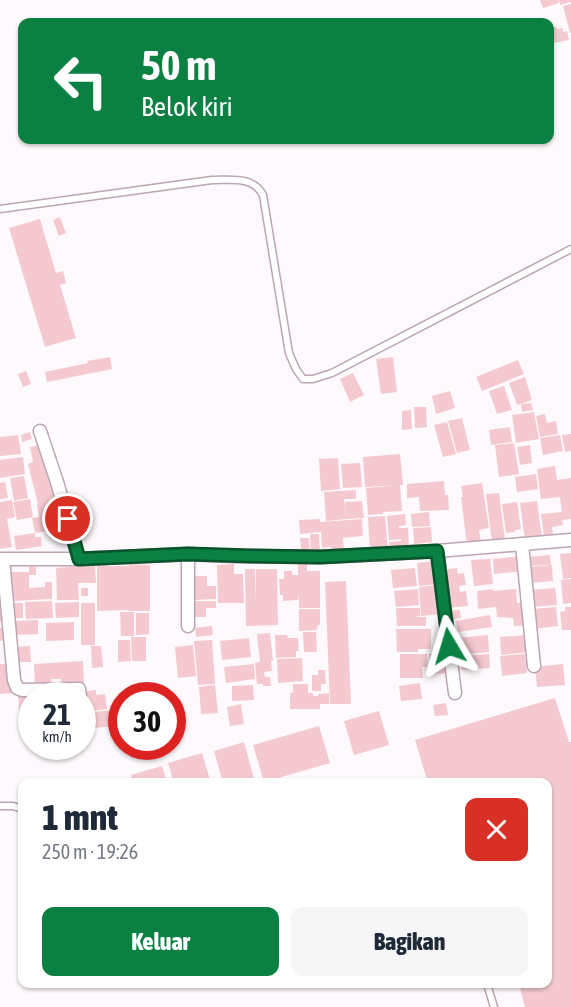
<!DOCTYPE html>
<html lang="id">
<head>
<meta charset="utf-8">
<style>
	body { margin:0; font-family:"Asap Condensed",sans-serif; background:#f6f6f7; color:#1f2937; height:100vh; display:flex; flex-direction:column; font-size:22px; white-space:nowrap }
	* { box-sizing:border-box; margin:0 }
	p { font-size:20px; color:#747a83 }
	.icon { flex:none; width:33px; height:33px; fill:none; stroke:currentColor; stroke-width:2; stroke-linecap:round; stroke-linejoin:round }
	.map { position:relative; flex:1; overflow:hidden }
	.side { position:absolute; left:18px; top:778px; width:534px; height:210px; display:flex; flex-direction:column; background:#fff; border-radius:12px; box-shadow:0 2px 4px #0004 }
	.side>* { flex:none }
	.banner { position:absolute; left:18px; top:18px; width:536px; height:126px; border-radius:12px; box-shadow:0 2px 4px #0004; background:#0b8043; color:#fff; overflow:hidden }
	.speed { position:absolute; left:18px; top:682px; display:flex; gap:12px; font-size:30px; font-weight:700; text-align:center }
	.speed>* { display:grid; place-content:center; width:78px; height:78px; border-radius:50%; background:#fff; box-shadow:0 2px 4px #0004; line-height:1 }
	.speed small { font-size:15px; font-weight:400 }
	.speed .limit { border:9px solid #d22; background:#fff; color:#111 }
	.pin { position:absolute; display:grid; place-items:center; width:51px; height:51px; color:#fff; margin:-26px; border:3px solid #fff; border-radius:50%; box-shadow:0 2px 6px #0007 }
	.me { position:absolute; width:66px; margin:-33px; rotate:353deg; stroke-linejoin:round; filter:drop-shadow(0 0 4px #0008) }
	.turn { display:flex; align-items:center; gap:21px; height:126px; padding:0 24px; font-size:27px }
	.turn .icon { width:78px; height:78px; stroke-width:2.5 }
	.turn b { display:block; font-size:42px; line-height:51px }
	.round { display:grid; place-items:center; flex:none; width:63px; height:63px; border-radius:12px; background:#f6f6f7 }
	.head { display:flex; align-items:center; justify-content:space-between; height:102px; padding:0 24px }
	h1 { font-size:36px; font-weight:800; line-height:45px }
	.action { display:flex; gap:12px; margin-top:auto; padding:12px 24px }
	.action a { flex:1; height:69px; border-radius:12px; background:#0b8043; color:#fff; font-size:24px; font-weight:800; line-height:69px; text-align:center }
	.action a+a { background:#f6f6f7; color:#1f2937 }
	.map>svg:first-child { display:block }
</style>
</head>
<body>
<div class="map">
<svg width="571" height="1007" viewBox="0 0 571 1007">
	<rect width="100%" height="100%" fill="#fef9fc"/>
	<path fill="#f5c9d0" d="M540,0h18l1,3 -16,5z
		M559,0h12v2l-11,3z
		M571,4v29h-1l-7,-27z
		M556,27l1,2 6,-1v4l4,-1 2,9 -20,4v-16z
		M60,217l6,16 -7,3 -6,-16z
		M40,219l16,54 7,-2 3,12 -6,2 16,53 -31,9 -36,-119z
		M110,357l2,12 -65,13 -2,-10 43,-9 -1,-2z
		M393,357l4,35 -16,2 -5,-35z
		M518,360l6,14 -42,17 -6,-14z
		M26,371l5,13 -8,3 -5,-13z
		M353,373l11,22 -14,7 -10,-23z
		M525,377l7,23 -15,5 -8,-22z
		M504,386l8,24 -15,4 -8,-23z
		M450,391l5,17 -19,6 -4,-18z
		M531,403l2,7 -11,2 -1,-8z
		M414,407h12l1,20 -12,1z
		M411,410l1,19 -10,1v-19z
		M534,412l5,27 -23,4 -4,-28z
		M545,414l2,9 9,-2 2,13 -18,3 -4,-21z
		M462,418l8,32 -13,3 -9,-32z
		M447,422l9,32 -13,3 -9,-32z
		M510,427l2,15 -21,3 -2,-15z
		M30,432l2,7 -10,3 -1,-7z
		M571,434v17l-6,1 -3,-17z
		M18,435l3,19 -21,2v-19z
		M560,435l3,16 -20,4 -3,-17z
		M514,443l5,31 -20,3 -4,-32z
		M42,445l6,29 6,-1 -1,15 3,12 -7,2 7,-1 7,27 -28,5 -3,-15 7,-1 -2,-13h1l-10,-40 5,-2 -3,-15z
		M530,445l2,18 -12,2 -3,-18z
		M400,454l3,31 -38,2 -2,-30z
		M23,457l2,17 -25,4v-18z
		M338,458l2,31 -19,2 -2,-32z
		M360,463l2,24 -19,1 -2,-24z
		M555,466l2,14 14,-2v41l-9,1 1,5 -11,2 1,8 -9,1 -3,-22 21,-2 -2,-15 -19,2 -4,-30z
		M536,474l2,15 -21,3 -2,-15z
		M24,476l4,22 -14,3 -4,-23z
		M444,481l1,14h3l1,15 -29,1 -1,-14 -12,1v-14z
		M5,482l3,16 -8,1v-16z
		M482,483l7,45 -10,2 2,12 -14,2 -6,-47h2l-2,-11z
		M400,485l2,26 -19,1v2l-15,1 -2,-27z
		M356,490v9h-12l2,20 -20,2 -2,-29z
		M499,493l6,47 -13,2 -6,-48z
		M30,499l3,18 -16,3 -4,-18z
		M12,500l3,17 -8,2 5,28 -12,2v-47z
		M362,501l2,17 -18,1 -1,-17z
		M537,501l5,37 -17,2 -5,-37z
		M517,502l4,27 -6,1v2l-9,1 -4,-29z
		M429,512l1,14 -18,1 -1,-13z
		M405,514l1,11 -7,1v2h9l1,20 -19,1 -1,-7 12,-1v-2l-12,1 -2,-24z
		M385,516l3,35 -18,1 -2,-35z
		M320,519v3l42,-3 1,17 -20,2 1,12 -13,1v-4l-9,1 -1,-16 -21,2 -1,-14z
		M431,527l1,15 -18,2 -1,-16z
		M35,533v4h6l1,9 -26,4 -2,-14z
		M310,534h9l1,19 -9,1z
		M300,538h9l1,17 -8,1z
		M571,553v25l-8,1 -3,-25z
		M550,555l1,10 -23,1 -1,-9z
		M521,556l2,15 -29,3 -1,-15z
		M490,559l3,25 -19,2 -3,-26z
		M298,561h9v10h13v37h-21v-14l-1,6 -15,1v-6h-3l-1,-16h5v-8h8v4h6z
		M436,561l2,23 -19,2 -2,-23z
		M129,564l21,1v46h-21v-1l-32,1v-45h32z
		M234,564v10h9l1,29h-26l-1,-38z
		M95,565l1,18h-18l1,17h-22l-1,-32z
		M552,565l1,16 -22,2 -1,-16z
		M29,567h7v8h-7v13l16,-1v-5h7v17l-39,2 -2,-29h18z
		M415,568l2,18 -24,2 -2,-18z
		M457,568l1,6 6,-1 2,12 -7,1 1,6 6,-1 2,15 -22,2 -2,-15 8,-1h-7l-3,-22z
		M245,569h10l1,34v-34h21l1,56 -32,1z
		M194,576h13v10h9v13l-21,1z
		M571,579v24l-8,1 -2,-24z
		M346,581l5,123h-21l-5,-122z
		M438,585l3,29 -20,2 -2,-29z
		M81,588h7v8h-7z
		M555,588l2,17 -27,2 -2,-17z
		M418,589l1,16 -23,2 -2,-16z
		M493,589v2l23,-2 1,14 8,-1 2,23 -13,1 -1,-8 -16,-1 -1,-10 -18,2 -1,-18z
		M0,601h3l1,20 -4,1z
		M52,601l1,17 -27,1 -1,-17z
		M194,601h22v7h-10v9h-11z
		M79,602v15l-23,1 -1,-15z
		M13,603h10v15h-10z
		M81,603h14v42h-14z
		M556,607l2,19 -26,3 -1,-20z
		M565,607h6v23h-9l-2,-18 5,-1z
		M396,608h24v8l-5,1h11v9h-29z
		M299,609h21v16h-2l-1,5 -18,1z
		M460,610l1,8 -14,2 -1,-9z
		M120,612h14v24h-13z
		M136,613h13v21l-13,1z
		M490,615l2,12 -34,5 -2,-11z
		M38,620v14l-23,1 -1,-14z
		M74,622v18l-28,1v-18z
		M212,626l1,9 -17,2 -1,-9z
		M5,627l1,13 -6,1v-13z
		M396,629h35v20h-13v3h-21z
		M303,632h13l1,20h-13z
		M270,633l3,28h-2l1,10 -8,1 1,5h5l1,9h-8v-2h-6l-2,-21 5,-1 -3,-28z
		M275,635h12l1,3h10l1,13h-3v6l-20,1z
		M488,635l1,17 -33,3 -1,-8h3v-9z
		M528,635l2,17 -29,3 -1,-18z
		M131,637h15v24h-14z
		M249,638l2,19 -29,3 -2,-19z
		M118,640h12l1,21 -13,1z
		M212,640l3,44 -17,1 -4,-44z
		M193,645l3,31 -18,2 -3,-31z
		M30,646l1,16h-18v-15z
		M91,646h10l2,21 -11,1z
		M446,652l2,21 -14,1v-4h-3l-2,-16z
		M400,654h27v13h-5l1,11h-23z
		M489,654l1,14 -28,2 -1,-14z
		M525,654l2,19 -25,3 -2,-20z
		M302,658l1,23 -25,2 -1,-24z
		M83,661l1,25 -23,1v-8h-10l1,6 -17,1 -1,-22z
		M0,664h5v4h6l2,25 -13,1z
		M254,664l1,15 -29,4 -2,-16z
		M563,664l2,21 -28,2 -2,-20z
		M318,670h7l1,14h-5v7h-9v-16h6z
		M420,683l2,16 -21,2 -2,-15z
		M293,684h15v9h5v3h5v-2l11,-1v11h-9v5h-30v-16h3z
		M215,685l3,28 -17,1 -2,-27z
		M253,685l1,15 -22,1v-15z
		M96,690v5l9,-1 2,15 -23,3 -3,-20z
		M32,695v27l-12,1 -2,-27z
		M555,698l14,44h2v265h-46l-6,-23h29v-201h-120l-13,-43z
		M446,703l2,12 -13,1 -2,-11z
		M241,704l3,20 -14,2 -3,-19z
		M113,710l2,16 -30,3 -2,-16z
		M379,711l10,34 -35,10 -10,-34z
		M319,726l11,37 -66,19 -11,-37z
		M244,742l11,40 -32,1 -9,-32z
		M202,753l9,30h-37l-6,-20z
		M162,766l5,17h-34l-2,-8z"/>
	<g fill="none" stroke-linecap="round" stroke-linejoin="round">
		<g stroke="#bca5b5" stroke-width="9">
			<path id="service" d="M0,209l212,-29c19,0 41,-4 51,15l26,158 7,16 7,10h10l19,-6 239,-124
				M0,806h13l9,3
				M487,984l7,23"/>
		</g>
		<g stroke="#bca5b5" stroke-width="15">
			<path id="minor" d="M40,431l17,51 22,77
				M522,544l12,122
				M437,551l18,142
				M188,554v72
				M0,559h79l109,-5 46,2 86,1 117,-6 134,-11
				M3,559l11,121 3,8 5,2 55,-1h2l1,7"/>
		</g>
		<use href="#service" stroke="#fff" stroke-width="6"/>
		<use href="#minor" stroke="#fff" stroke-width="12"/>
	</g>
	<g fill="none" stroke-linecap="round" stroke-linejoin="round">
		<g stroke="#07532c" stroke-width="15">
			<path id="route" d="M68,519l11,40 109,-5 64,2 68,1 117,-6 12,95"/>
		</g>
		<use href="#route" stroke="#0b8043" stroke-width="10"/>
	</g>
</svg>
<div class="speed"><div>21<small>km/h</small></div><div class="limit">30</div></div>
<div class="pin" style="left:68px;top:519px;background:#d93025"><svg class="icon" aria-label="arrive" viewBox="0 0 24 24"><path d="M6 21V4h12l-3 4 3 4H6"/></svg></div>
<svg class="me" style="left:449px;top:646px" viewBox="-20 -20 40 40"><path d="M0-17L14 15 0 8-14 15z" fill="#0b8043" stroke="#fff" stroke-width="4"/></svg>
<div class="banner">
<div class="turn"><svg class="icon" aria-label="left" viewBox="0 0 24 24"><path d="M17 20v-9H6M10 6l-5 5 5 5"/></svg><div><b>50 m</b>Belok kiri</div></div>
</div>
<section class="side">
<div class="head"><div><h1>1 mnt</h1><p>250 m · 19:26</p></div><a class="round" style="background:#d93025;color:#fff"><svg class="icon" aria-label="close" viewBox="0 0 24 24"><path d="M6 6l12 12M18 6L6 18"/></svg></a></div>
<div class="action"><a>Keluar</a><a>Bagikan</a></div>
</section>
</div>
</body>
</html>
